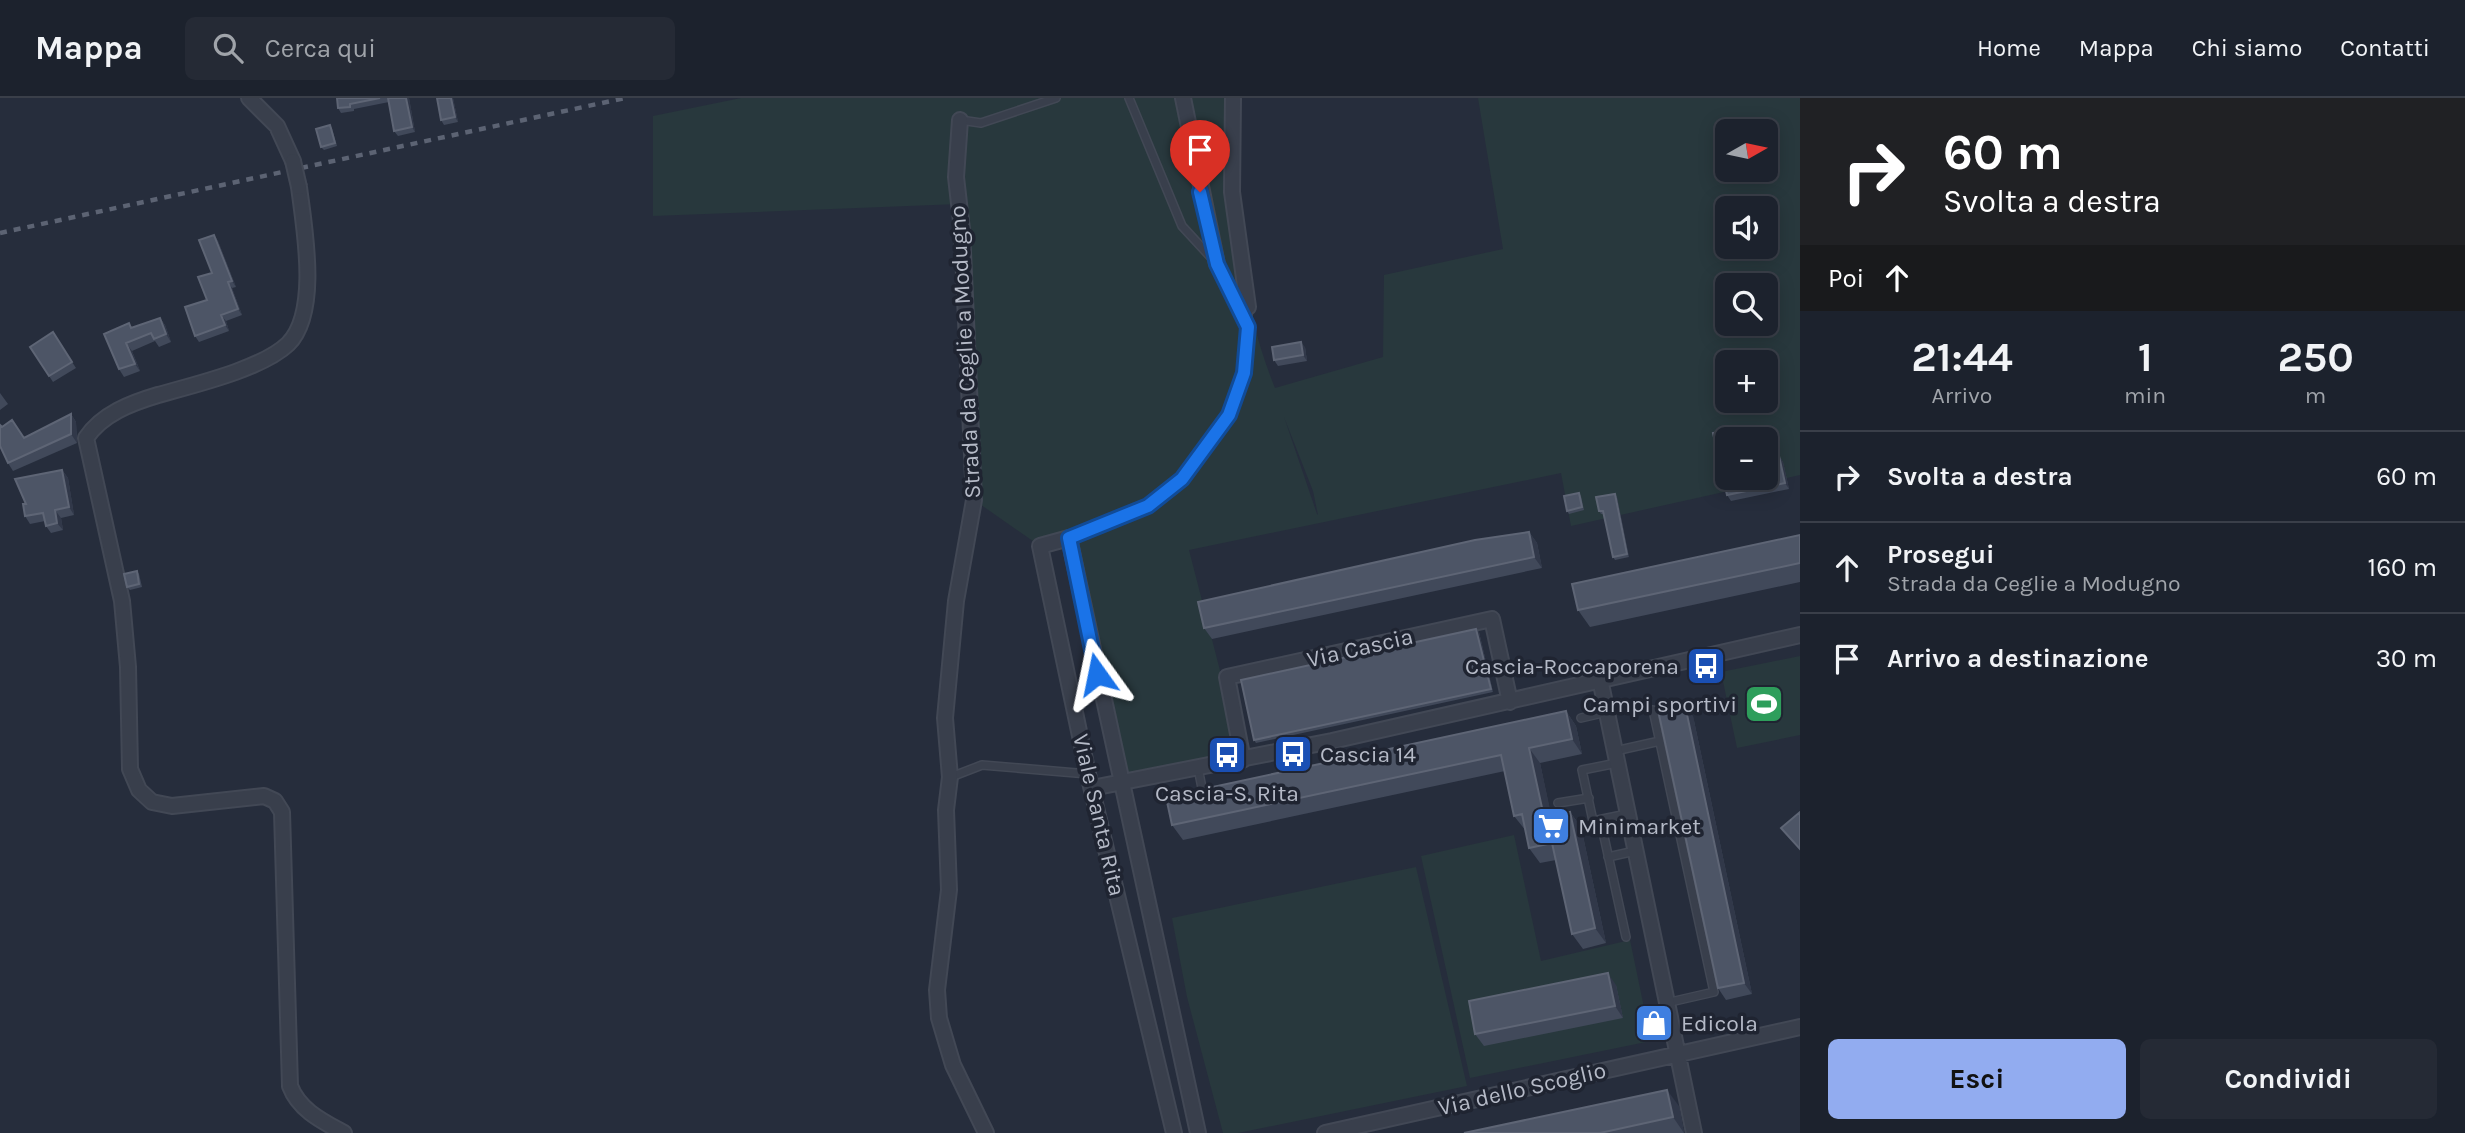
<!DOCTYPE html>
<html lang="it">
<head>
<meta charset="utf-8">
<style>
	body { margin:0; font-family:Karla,sans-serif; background:#252a35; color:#f1f3f6; height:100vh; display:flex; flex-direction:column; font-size:26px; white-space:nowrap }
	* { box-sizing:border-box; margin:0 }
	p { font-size:23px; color:#a0a4aa }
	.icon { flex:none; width:38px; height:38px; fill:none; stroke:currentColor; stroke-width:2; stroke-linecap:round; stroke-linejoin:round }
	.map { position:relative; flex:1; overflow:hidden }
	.details { display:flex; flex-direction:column; background:#1c222d; width:665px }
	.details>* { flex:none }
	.top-card { background:#202124; color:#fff; overflow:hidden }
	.needle { width:46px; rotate:81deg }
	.tools { position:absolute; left:1715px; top:21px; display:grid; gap:14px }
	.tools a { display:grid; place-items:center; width:63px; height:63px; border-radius:10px; background:#1c222d; box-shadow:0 4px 18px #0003,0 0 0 2px #3a3f49; font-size:35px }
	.pin { position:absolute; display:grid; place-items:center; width:60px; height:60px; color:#fff; margin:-72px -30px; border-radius:50% 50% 50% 0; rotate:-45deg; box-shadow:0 0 7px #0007 }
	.pin .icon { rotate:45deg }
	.me { position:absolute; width:77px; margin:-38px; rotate:348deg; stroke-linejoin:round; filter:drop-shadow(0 0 5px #0008) }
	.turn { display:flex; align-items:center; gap:24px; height:147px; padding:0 28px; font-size:32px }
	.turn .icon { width:91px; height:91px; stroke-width:2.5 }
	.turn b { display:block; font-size:49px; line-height:60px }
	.then { display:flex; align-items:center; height:66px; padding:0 28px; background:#0003; gap:14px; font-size:26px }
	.eta { display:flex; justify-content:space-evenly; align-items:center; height:119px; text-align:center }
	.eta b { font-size:42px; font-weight:700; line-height:49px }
	.action { display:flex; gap:14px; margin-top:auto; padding:14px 28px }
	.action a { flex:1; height:80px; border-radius:10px; background:#92acf0; color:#111; font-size:28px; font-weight:700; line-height:80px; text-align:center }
	.action a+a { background:#252a35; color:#f1f3f6 }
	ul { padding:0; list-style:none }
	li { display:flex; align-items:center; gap:21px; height:91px; padding:0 28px; border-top:2px solid #3a3f49 }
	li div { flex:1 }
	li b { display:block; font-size:26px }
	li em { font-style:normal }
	header { display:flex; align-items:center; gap:42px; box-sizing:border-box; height:98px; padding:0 35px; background:#1c222d; border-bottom:2px solid #3a3f49 }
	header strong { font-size:33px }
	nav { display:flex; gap:38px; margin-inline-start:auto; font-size:24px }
	.search { width:490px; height:63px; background:#252a35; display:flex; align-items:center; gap:18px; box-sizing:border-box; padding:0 24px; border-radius:10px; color:#a0a4aa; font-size:26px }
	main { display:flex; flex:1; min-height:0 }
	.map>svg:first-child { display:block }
</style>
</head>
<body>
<header>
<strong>Mappa</strong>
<div class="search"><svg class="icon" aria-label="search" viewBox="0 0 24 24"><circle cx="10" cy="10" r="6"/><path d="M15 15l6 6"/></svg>Cerca qui</div>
<nav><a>Home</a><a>Mappa</a><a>Chi siamo</a><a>Contatti</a></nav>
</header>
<main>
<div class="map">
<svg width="1800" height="1035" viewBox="0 0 1800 1035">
	<rect width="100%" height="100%" fill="#262d3c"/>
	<path fill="#28383d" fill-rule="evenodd" d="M741,0h492c-1,100 4,196 42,290l108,-31 1,-82 119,-26 -25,-151h322v377l-229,51 -10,-53 -372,77 54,210 -123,22 -51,-244 -29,8 -66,-46 -15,-296 -306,12v-100zM1727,33h39v39h-39zM1727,110h39v39h-39zM1727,187h39v39h-39zM1727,264h39v39h-39zM1284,319l29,74 5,24 -1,-1zM1727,341h39v39h-39z
		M1800,558v79l-63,13 -16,-76z
		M1514,737l27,126 89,-21 21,101 -181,37 -49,-222z
		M1416,769l51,219 -229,47h-15l-36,-136 -15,-79z"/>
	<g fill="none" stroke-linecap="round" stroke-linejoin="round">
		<g stroke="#424855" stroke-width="10">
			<path id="service" d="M1129,0l53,128 35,38 30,61
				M960,22l21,3 75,-25
				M1069,440c25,-11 57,-18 80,-33 44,-27 85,-82 95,-133 4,-22 4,-44 4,-65
				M1653,612l61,282 -48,11
				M1581,620l26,-6
				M1615,653l45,-10
				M1617,665l-35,7 11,51 34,-7
				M1198,670l6,30
				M951,679l31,-12 106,9
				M1558,705l31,-5
				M1603,734l23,105
				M1608,759l27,-6"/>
		</g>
		<g stroke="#424855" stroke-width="18">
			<path id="minor" d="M249,0l28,28 16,35
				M1183,0l34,166
				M1233,0l-1,94 16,115
				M960,22l-4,57 6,53 12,270 -18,101 -11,117 5,59 -4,33 3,80 -12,100 2,28 14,47 33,68
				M299,89c5,40 21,125 -11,157 -26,25 -95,41 -130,51 -27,8 -56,19 -72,43l36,163 6,66 2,102 9,21 13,12 20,4 92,-10 11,5 7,11 8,274c9,24 32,35 54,47
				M1600,581l94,454
				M1243,662l-16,-83 265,-58 18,83
				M1092,690l240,-47 468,-106
				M1174,1035l-86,-359 -48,-228 29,-8 129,595
				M1325,1035l475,-106"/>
		</g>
		<use href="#service" stroke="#393f4c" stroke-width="7"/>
		<use href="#minor" stroke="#393f4c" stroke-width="14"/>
		<path stroke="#5c6373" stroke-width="4.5" stroke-dasharray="7 7" stroke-linecap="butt" d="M0,135l625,-135"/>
		<g stroke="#424855" stroke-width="18" stroke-linecap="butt">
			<path id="minor-bridge" d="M293,63l6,26"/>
		</g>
		<use href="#minor-bridge" stroke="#393f4c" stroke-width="14"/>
	</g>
	<path fill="#41495a" d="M337,0h72l6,34 -17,4 -4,-5 -5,-29 -35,7v2l-13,2 -3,-5z
		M453,0l5,24 -14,3 -3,-5z
		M330,27l2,3 5,18 -13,4 -3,-3z
		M214,137l4,6 18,46 -4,1 10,27 -16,6 3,10 -30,11 -4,-6 12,-36 5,-27z
		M160,220l5,7 6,17 -12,5 -4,-6 -23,10 8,20 -16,6 -5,-8 10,-46 3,5z
		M53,235l23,35 -23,14 -23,-35z
		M1305,249l2,14 -29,5 -4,-6z
		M0,295l8,11 -8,6z
		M71,316l5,8 1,21 -64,28 -5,-8 -6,-36 23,11z
		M1734,331l4,6 1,4h-12v39h39v-19l13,-3 4,6 6,27 -58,12 -4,-6 -14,-62z
		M62,372l6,8 6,37 -13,3 2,12 -12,3 -5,-7 -1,-5 -15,3 -5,-8 1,-12z
		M1579,395l2,3 3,14 -15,4 -2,-3z
		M1615,396l2,3 12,60 -14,3 -2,-3 -9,-43h-3l-2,-3z
		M1529,434l8,11 5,25 -330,71 -8,-11z
		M1800,437v47l-210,45 -12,-17z
		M137,473l2,3 3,13 -12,3 -3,-3z
		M1476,531l3,3 14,60 -237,51 -2,-3z
		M1566,613l10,15 6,28 -42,9 11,53 19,-4 11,15 25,116 -23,6 -11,-15 -16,-74 -16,3 -11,-15 -3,-17 -12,-15 -9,-45 -322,69 -11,-15z
		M1693,618l59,278 -26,6 -8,-12z
		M1616,887l7,33 -139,28 -9,-12z
		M1679,1008l5,27h-220z"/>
	<path fill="#313849" d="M406,0h3l6,34 -3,-5z
		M451,0h2l5,24 -3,-5z
		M214,137l4,6 18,46 -4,-6z
		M228,184l4,6 10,27 -4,-6z
		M221,217l5,6 3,10 -4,-6z
		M160,220l5,7 6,17 -5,-8z
		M1301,244l4,5 2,14 -4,-6z
		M126,245l6,8 8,20 -5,-7z
		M71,316l5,8 1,21 -6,-9z
		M1734,331l4,6 1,4h-3z
		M1779,358l4,6 6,27 -4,-6z
		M62,372l6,8 6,37 -5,-8z
		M1615,396l2,3 12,60 -2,-3z
		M55,412l6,8 2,12 -6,-7z
		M1529,434l8,11 5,25 -8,-11z
		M1476,531l3,3 14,60 -2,-3z
		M1685,607l8,11 59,278 -8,-11z
		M1566,613l10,15 6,28 -10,-15z
		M1529,650l11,15 15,69 -11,-15z
		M1570,714l11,15 25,116 -11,-15z
		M1608,875l8,12 7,33 -8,-12z
		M1667,992l12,16 5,27 -11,-16z"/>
	<path fill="#4d5566" stroke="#5e6575" stroke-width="2" d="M337,0h43l-30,6v3l-12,1z
		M388,0h18l6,29 -18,4z
		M437,0h14l4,19 -14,3z
		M330,27l5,18 -14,4 -5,-18z
		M214,137l18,46 -4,1 10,27 -17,6 4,10 -30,11 -10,-29 22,-7 -9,-23 14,-4 -13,-33z
		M160,220l6,16 -12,5 -3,-6 -25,10 9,21 -16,5 -15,-35 25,-11 2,5z
		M53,234l19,30 -23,14 -19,-29z
		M1301,244l2,13 -29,5 -2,-13z
		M71,316v20l-63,29 -8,-17v-21l2,2 10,-7 12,18z
		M1734,331l2,10h-9v39h39v-19l13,-3 6,27 -58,12 -14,-62z
		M62,372l7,37 -14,3 2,13 -11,3 -3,-13 -18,3 -2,-12h3l-11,-25z
		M1579,395l3,14 -15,4 -3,-15z
		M1615,396l12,60 -14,3 -10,-46h-4l-3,-14z
		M1529,434l5,25 -330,71 -6,-26 277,-62z
		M1800,437v28l-222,47 -6,-26z
		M137,473l2,13 -12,3 -3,-13z
		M1476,531l15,60 -237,51 -13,-60z
		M1685,607l59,278 -26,5 -60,-278z
		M1566,613l6,28 -43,9 15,69 26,-5 25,116 -23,6 -20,-91 -23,5 -7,-34 -8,2 -13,-61 -329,70 -6,-28z
		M1800,714v37l-19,-21z
		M1608,875l7,33 -140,28 -6,-33z
		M1667,992l6,27 -73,16h-136z"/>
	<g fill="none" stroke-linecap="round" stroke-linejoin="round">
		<g stroke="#114b97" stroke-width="18">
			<path id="route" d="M1097,576l-28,-136 79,-32 34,-27 47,-64 15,-42 4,-46 -31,-63 -17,-72"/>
		</g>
		<use href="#route" stroke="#1a73e8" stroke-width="12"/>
	</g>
	<defs>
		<g id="bus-square" transform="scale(2.0125)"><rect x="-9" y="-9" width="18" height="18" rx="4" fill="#1a4fb4" stroke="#1f2431"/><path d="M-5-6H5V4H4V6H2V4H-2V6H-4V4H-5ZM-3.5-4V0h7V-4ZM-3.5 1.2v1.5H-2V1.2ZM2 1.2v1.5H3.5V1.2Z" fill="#fff"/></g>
		<g id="stadium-square" transform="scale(2.0125)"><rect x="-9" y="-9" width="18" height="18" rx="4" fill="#2e9e5b" stroke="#1f2431"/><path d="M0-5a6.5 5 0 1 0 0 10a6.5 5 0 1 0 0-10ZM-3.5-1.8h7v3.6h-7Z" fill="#fff"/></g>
		<g id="supermarket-square" transform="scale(2.0125)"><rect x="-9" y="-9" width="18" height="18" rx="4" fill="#3f7fe0" stroke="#1f2431"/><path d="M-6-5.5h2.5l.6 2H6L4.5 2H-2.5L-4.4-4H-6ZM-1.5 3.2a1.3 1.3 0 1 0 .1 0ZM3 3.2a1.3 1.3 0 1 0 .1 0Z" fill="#fff"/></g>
		<g id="shop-square" transform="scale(2.0125)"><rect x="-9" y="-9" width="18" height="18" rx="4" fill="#3f7fe0" stroke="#1f2431"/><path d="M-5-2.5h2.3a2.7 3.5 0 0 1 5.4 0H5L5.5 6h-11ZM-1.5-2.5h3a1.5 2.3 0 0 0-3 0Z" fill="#fff"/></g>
	</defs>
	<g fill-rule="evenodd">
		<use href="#bus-square" x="1706" y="568"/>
		<use href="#stadium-square" x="1764" y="606"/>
		<use href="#bus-square" x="1293" y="656"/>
		<use href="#bus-square" x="1227" y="657"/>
		<use href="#supermarket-square" x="1551" y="728"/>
		<use href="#shop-square" x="1654" y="925"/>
	</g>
	<g text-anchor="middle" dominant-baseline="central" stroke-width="7" stroke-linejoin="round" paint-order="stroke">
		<g font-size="23" fill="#b5bac7" stroke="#1f2431">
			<text transform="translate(965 254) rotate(-93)">Strada da Ceglie a Modugno</text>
			<text transform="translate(1360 550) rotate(-13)">Via Cascia</text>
			<text transform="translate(1099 717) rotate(77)">Viale Santa Rita</text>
			<text transform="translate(1522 991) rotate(-13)">Via dello Scoglio</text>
		</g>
		<g font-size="23" fill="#b5bac7" stroke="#1f2431" text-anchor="start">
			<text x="1679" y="568" text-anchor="end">Cascia-Roccaporena</text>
			<text x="1737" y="606" text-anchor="end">Campi sportivi</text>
			<text x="1320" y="656">Cascia 14</text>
			<text x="1227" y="695" text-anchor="middle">Cascia-S. Rita</text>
			<text x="1578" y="728">Minimarket</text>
			<text x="1681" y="925">Edicola</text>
		</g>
	</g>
</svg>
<div class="tools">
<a><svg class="needle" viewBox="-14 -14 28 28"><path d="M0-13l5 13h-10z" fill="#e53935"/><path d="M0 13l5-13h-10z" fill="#a0a4aa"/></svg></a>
<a><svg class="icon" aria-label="sound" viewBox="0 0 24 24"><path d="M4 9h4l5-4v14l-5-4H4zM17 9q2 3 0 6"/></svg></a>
<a><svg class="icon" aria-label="search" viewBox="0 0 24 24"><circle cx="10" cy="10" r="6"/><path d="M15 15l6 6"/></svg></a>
<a>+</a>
<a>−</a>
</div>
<div class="pin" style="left:1200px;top:94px;background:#d93025"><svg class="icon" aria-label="arrive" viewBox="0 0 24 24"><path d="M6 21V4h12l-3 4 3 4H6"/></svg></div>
<svg class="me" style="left:1097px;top:576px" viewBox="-20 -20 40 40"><path d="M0-17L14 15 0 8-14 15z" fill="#1a73e8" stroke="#fff" stroke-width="4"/></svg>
</div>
<section class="details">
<div class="top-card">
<div class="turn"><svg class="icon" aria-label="right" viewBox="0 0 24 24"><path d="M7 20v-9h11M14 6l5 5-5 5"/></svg><div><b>60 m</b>Svolta a destra</div></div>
<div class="then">Poi<svg class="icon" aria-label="ahead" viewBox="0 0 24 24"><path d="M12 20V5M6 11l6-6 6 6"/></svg></div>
</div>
<div class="eta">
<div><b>21:44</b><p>Arrivo</p></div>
<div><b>1</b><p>min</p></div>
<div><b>250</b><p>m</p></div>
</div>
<ul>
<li><svg class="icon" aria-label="right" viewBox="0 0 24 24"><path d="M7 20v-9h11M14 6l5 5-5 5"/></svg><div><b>Svolta a destra</b></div><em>60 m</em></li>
<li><svg class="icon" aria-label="ahead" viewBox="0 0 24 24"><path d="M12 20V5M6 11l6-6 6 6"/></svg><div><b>Prosegui</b><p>Strada da Ceglie a Modugno</p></div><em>160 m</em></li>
<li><svg class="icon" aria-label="arrive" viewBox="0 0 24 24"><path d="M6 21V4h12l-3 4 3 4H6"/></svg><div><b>Arrivo a destinazione</b></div><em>30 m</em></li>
</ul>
<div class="action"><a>Esci</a><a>Condividi</a></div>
</section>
</main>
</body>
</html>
